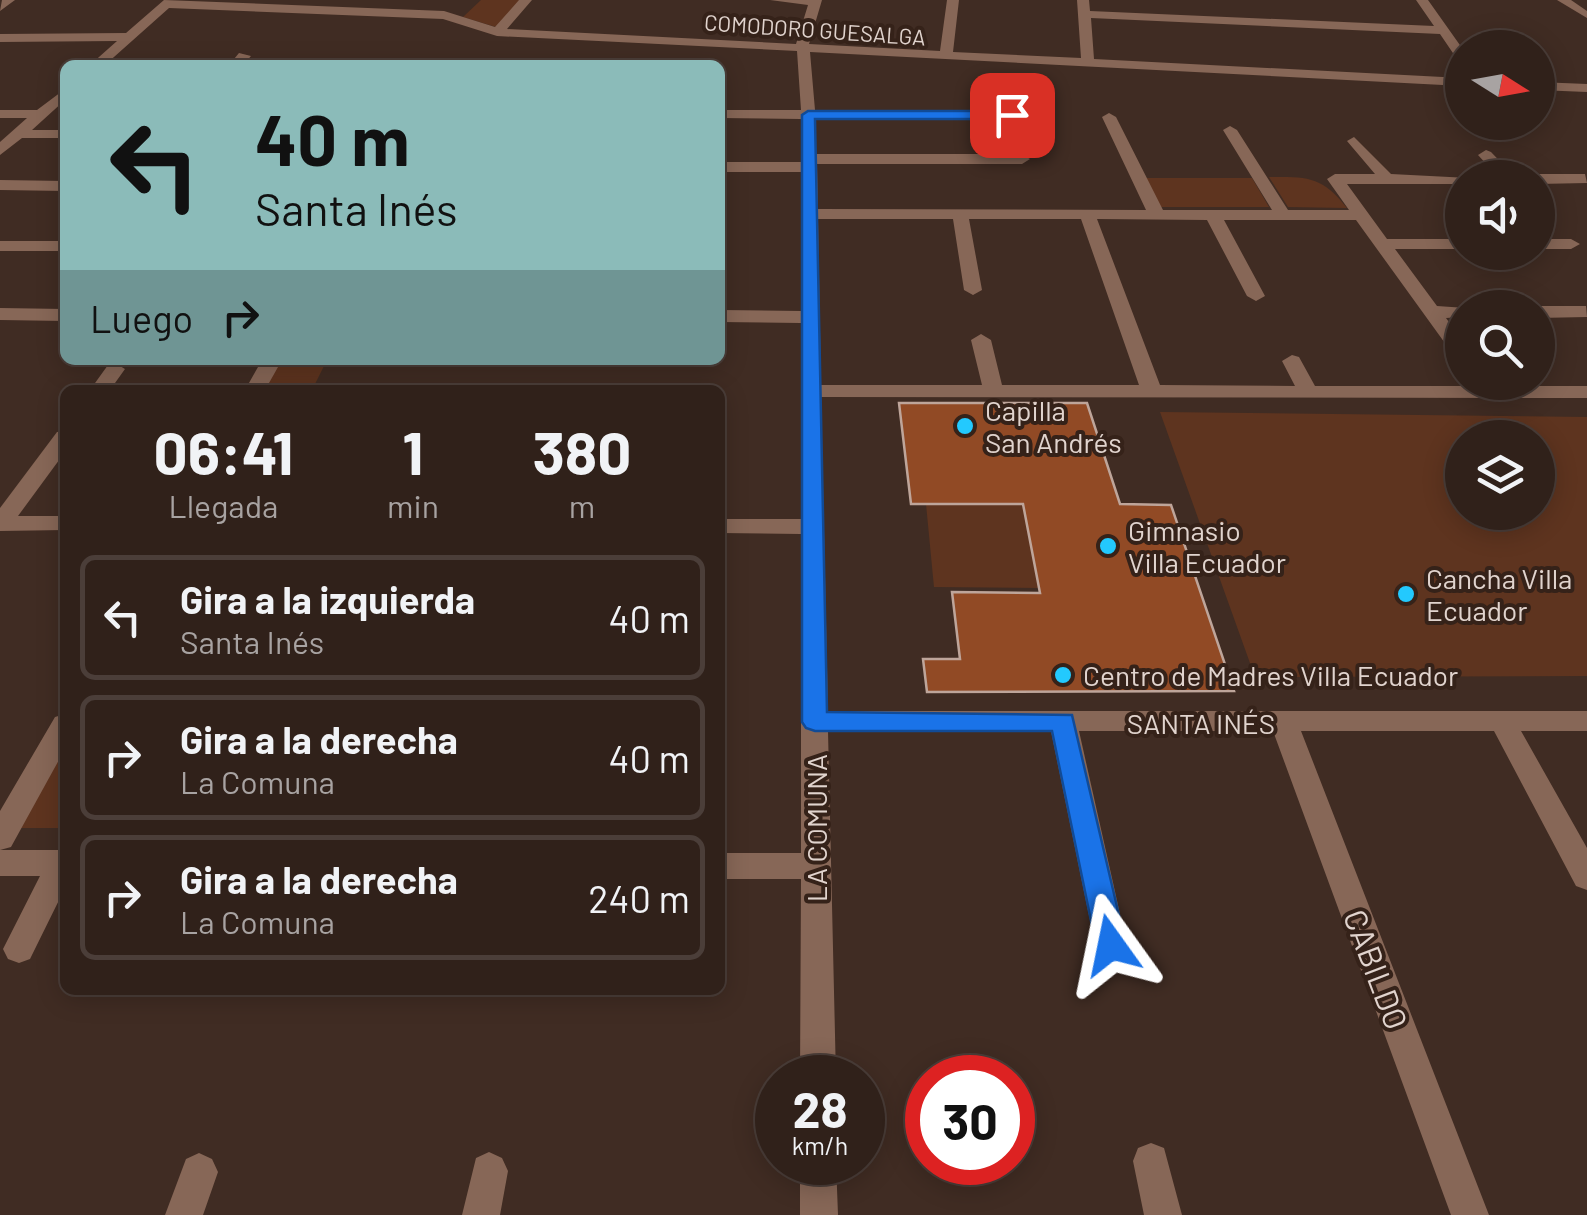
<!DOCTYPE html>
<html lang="es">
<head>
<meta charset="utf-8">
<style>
	body { margin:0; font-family:Barlow,sans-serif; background:#3c2e27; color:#f1f3f6; height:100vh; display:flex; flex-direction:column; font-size:38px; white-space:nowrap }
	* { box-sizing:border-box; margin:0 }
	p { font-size:32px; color:#a8a3a2 }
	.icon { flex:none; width:55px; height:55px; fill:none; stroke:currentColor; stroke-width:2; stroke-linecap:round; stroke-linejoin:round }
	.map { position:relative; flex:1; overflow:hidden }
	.drawer { position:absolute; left:60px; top:385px; width:665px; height:610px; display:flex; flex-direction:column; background:#30211a; border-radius:15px; box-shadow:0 5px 25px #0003,0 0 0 2px #4b3e39 }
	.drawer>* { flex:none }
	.hud { position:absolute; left:60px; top:60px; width:665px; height:305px; border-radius:15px; box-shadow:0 5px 25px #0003,0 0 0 2px #4b3e39; background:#8bbbb9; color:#111; overflow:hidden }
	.needle { width:65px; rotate:101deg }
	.controls { position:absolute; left:1445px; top:30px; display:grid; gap:20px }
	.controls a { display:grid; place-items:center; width:110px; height:110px; border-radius:50%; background:#30211a; box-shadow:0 5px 25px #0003,0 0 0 2px #4b3e39; font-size:50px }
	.speed { position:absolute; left:755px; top:1055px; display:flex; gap:20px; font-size:50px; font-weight:700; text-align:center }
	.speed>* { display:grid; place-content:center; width:130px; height:130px; border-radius:50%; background:#30211a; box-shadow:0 5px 25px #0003,0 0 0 2px #4b3e39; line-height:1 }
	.speed small { font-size:25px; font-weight:400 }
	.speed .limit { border:15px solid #d22; background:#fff; color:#111 }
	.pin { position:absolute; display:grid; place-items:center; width:85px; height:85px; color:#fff; margin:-42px; border-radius:20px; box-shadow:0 5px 15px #0006 }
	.me { position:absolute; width:110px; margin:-55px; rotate:348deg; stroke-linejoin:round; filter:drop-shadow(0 0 8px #0008) }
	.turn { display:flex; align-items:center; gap:35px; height:210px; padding:0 30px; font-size:45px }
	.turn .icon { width:130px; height:130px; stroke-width:2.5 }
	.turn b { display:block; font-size:70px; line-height:85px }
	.then { display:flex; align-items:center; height:95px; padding:0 30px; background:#0003; gap:20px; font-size:38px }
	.eta { display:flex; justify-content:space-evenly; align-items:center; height:170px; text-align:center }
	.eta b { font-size:60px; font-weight:700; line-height:70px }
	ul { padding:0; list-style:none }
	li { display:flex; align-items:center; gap:30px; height:125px; margin:0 20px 15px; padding:0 10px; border:5px solid #4b3e39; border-radius:15px }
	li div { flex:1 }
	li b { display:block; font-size:38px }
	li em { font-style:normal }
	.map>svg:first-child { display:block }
</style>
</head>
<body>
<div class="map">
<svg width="1587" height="1215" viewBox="0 0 1587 1215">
	<rect width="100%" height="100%" fill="#402c23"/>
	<path fill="#5e341f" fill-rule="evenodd" d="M481,0h40l-25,27 -33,-10z
		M1269,177c39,0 53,-1 78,31l-59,-1z
		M1143,178h109l17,29h-113z
		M281,360h46l-15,30h-48z
		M1160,412l427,5v259l-332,1zM1462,438h76v74h-76z
		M926,504h97l16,84 -105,-1z
		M65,741v87h-50z"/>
	<path fill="#914a25" stroke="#bea59a" stroke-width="2.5" d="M899,403h188l33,101 51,1 63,186 -307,1 -4,-33h37l-8,-67 88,1 -17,-89h-112z"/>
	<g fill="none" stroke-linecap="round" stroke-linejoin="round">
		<path fill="#876757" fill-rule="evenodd" d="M15,0l-15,11 2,-11z
			M164,0l280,11 51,16 24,-27h13l-25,29 289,15 12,-39 -38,-5h52l-13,44 131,7 7,-51h12l-6,52 128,6 -4,-58h12l1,11 344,15 -18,-26h12l34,48v12l-5,-1 -17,-25 -349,-16 3,41 368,19v8l-652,-34 5,58 197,1 7,4 -7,4h-196v35h206l8,5 -8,5h-205l1,45 328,1 -44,-93 7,-4 7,4 47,93h109l-49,-80 7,-4 7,4 51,80h61l-22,-31 8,-5h40l-28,-33 7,-4 37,37 78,4h-7v6h-115l40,55h75v10h-67l42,57 29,2h-4v9l-16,1 16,22v19l-7,-2 -99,-137h-132l41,76 -9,5 -9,-5 -40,-76 -110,-1 63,166 135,1 -13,-25 10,-6 7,2 16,29h272v12l-766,-1 7,314h759v20h-66l66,117v42l-11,-4 -82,-155h-193l188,484h-38l-178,-484h-194l48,214 -5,10 -11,4 -11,-4 -5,-10 -44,-214h-223l8,347h-36l1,-199h-81v-26h81v-319l-81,-1v-14h81v-196l-81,-1v-12l81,1v-139h-81v-10h81v-43l-81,-1v-8h81l-4,-59 -300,-15 -54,-17 -274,-11 -64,57h-15l27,-24 -117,1v-8l126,-1zM818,219h135l11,71 9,5 9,-5 -13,-71h112l58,166h-137l-11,-45 -10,-6 -10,6 11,45h-161z
			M1557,0h14l16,11v7z
			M239,53l12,3 -8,9h-14z
			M1538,82l49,2v8l-49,-2z
			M65,89v11l-33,30h33v8h-43l-22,17v-13l27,-24h-27v-8h37z
			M1486,150l5,2 25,26h-17l-21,-23z
			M1538,174h47l2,9 -49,1v-6h-7z
			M0,180l65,1v10l-65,-1z
			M1538,239h33l9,5 -9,5h-33z
			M0,241h65v10h-65z
			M1538,306h48l1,11 -49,1v-10h-4z
			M0,308l65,1v12l-65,-1z
			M262,360h20l-17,30h-20z
			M115,363l10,6 -15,21h-20l18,-25z
			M65,431v21l-47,64h47v14l-65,1v-23l57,-76z
			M65,714v35l-54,98 -11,3v-39l55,-94z
			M0,850h65v38l-35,71 -11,4 -11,-4 -5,-10 37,-73h-40z
			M1151,1143l13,5 18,67h-38l-11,-54 5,-13z
			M489,1152l13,6 6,13 -8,44h-38l14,-57z
			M199,1153l13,6 6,13 -15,43h-38l21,-56z
			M800,1162h36l2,53h-38z"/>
	</g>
	<path fill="#1a73e8" stroke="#114b97" stroke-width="2.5" d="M808,111h204l7,4 -7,4h-197l12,593 245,3 54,230 -5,9 -10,4 -10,-4 -5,-9 -44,-214h-237l-9,-3 -4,-6v-607z"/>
	<g fill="#23c9fe" stroke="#352219" stroke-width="4">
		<circle cx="965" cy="426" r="10"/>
		<circle cx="1108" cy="546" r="10"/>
		<circle cx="1406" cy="594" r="10"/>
		<circle cx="1063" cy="675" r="10"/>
	</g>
	<g text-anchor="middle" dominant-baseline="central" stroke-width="8" stroke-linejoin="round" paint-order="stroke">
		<g font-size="22" fill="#e1d4ce" stroke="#352219">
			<text transform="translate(815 29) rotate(4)">COMODORO GUESALGA</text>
		</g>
		<g font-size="28" fill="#e1d4ce" stroke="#352219" text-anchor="start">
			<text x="985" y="410">Capilla<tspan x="985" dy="32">San Andrés</tspan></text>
			<text x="1128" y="530">Gimnasio<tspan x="1128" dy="32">Villa Ecuador</tspan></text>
			<text x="1426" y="578">Cancha Villa<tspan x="1426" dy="32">Ecuador</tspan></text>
			<text x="1083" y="675">Centro de Madres Villa Ecuador</text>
		</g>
		<g font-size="28" fill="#e1d4ce" stroke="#352219">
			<text x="1201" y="723">SANTA INÉS</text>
			<text transform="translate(816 828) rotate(-90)">LA COMUNA</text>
		</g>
		<g font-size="32" fill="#e1d4ce" stroke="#352219">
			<text transform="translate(1377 969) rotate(69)">CABILDO</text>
		</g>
	</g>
</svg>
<div class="controls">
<a><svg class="needle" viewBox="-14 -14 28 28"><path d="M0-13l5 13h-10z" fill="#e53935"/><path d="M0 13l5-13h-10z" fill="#a8a3a2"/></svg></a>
<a><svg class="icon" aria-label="sound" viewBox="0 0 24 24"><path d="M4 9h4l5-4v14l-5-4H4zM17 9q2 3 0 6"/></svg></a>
<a><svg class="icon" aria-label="search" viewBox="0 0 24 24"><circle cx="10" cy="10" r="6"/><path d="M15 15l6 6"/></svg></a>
<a><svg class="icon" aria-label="layers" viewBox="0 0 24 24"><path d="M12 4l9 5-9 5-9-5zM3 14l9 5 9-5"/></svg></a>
</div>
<div class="speed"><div>28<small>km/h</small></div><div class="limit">30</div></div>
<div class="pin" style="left:1012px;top:115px;background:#d93025"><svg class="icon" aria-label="arrive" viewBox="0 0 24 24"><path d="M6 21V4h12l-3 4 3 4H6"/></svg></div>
<svg class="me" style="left:1111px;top:945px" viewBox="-20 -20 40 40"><path d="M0-17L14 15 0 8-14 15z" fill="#1a73e8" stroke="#fff" stroke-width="4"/></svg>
<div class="hud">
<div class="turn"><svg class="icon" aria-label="left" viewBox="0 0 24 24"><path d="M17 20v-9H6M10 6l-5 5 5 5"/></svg><div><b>40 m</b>Santa Inés</div></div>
<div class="then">Luego<svg class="icon" aria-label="right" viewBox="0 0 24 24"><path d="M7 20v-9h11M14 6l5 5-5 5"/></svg></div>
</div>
<section class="drawer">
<div class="eta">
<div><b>06:41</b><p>Llegada</p></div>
<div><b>1</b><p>min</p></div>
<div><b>380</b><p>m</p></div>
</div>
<ul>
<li><svg class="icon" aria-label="left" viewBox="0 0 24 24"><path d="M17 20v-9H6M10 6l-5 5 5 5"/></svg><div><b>Gira a la izquierda</b><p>Santa Inés</p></div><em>40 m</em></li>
<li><svg class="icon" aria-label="right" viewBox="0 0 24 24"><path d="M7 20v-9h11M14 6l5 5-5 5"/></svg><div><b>Gira a la derecha</b><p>La Comuna</p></div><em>40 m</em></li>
<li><svg class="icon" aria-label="right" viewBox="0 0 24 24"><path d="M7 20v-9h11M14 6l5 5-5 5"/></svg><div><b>Gira a la derecha</b><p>La Comuna</p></div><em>240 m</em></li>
</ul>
</section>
</div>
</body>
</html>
